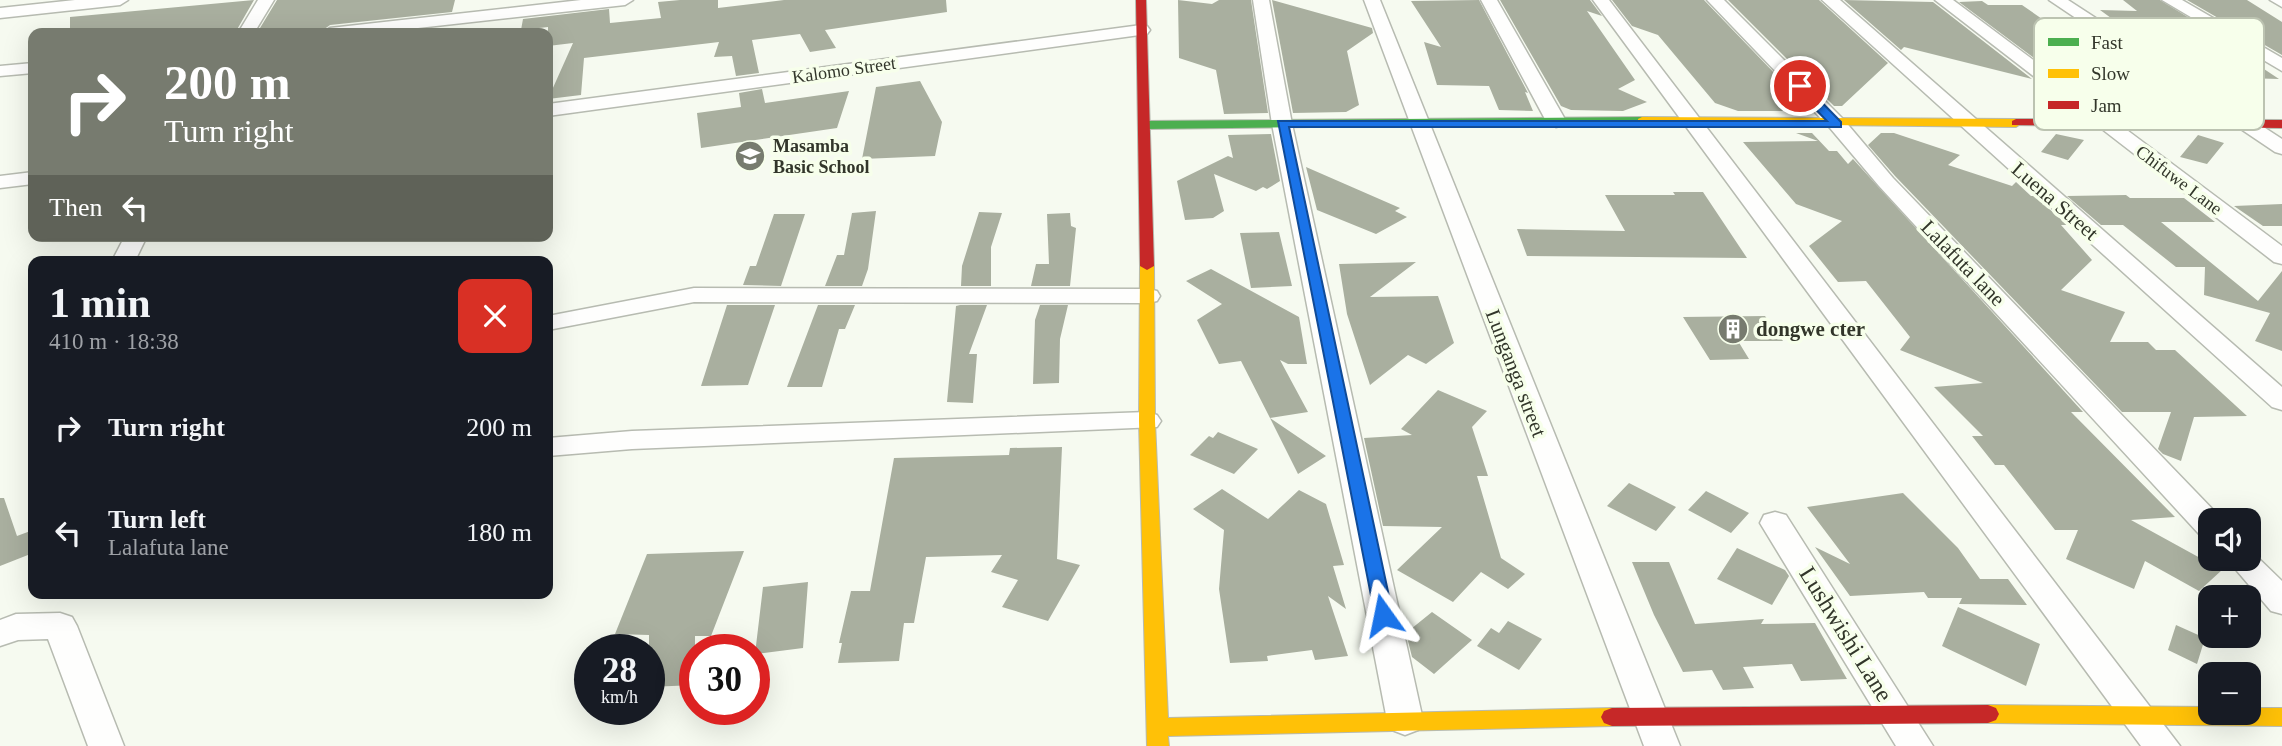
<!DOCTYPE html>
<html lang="en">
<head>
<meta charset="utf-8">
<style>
	body { margin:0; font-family:Georgia,serif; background:#20242c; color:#f1f3f6; height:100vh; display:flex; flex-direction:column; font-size:26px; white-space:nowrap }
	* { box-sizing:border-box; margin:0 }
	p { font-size:23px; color:#9ea1a6 }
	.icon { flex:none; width:38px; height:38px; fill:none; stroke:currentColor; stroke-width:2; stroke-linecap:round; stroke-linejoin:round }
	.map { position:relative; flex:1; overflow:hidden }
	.panel { position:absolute; left:28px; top:256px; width:525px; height:343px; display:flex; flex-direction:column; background:#171b24; border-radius:14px; box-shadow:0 7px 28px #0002 }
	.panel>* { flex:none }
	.hud { position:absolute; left:28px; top:28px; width:525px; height:214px; border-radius:14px; box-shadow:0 7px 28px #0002; background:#777b6f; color:#fff; overflow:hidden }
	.tools { position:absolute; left:2198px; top:508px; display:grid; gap:14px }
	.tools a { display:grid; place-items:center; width:63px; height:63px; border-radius:14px; background:#171b24; box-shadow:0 7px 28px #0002; font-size:35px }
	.speed { position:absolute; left:574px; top:634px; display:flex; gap:14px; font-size:35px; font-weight:700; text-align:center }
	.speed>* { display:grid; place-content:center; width:91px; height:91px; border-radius:50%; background:#171b24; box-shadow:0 7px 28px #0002; line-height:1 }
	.speed small { font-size:18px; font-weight:400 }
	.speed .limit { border:10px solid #d22; background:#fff; color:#111 }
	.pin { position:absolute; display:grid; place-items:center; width:60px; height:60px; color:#fff; margin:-30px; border:4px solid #fff; border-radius:50%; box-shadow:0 2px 7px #0007 }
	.me { position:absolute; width:77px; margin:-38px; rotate:348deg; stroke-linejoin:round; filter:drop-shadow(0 0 5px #0008) }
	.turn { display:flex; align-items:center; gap:24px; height:147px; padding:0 21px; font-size:32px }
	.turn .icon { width:91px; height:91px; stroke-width:2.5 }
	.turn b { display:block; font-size:49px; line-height:60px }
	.then { display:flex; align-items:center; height:66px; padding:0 21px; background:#0003; gap:14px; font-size:26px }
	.round { display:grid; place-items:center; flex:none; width:74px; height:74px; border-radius:14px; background:#20242c }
	.summary { display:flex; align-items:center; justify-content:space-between; height:119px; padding:0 21px }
	h1 { font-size:42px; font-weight:700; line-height:52px }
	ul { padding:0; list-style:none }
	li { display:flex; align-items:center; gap:21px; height:105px; padding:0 21px }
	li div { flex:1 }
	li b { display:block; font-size:26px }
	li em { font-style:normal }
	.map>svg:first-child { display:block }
</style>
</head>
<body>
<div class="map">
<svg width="2282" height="746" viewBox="0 0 2282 746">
	<rect width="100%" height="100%" fill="#f6faf0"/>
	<path fill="#a9af9f" d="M254,0l-19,33h-165v-16z
		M277,0h178l-3,12 -122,13 -11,8h-4v-4l-58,4z
		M680,0h38v8l66,-8h162l1,12 -122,18 11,18 -26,4 -10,-18 -48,6 7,33 -23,3 -4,-20 -18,1 5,-15 -135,16 -3,37 -33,4 25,-56 -25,3v-19l-27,3 2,-11 86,-10 1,14 51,-5 -3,-16z
		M1178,0l34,4 7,-4h32l17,113 -44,1 -8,-44 -37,-12z
		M1272,0l100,28 1,5 -26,18 12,54 -13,7 -53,1z
		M1479,0l49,93 -3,-1 8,19 -34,-1 -10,-24 -52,-1 -13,-43 17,5 -30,-46z
		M1500,0h90l12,16 -15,-5 48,69 -17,9 29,13 -24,9 -52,-1 -10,-4z
		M1612,0h92l102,106 -17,1 4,4h-55l-23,-8 -57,-68 -26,-9z
		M1728,0h91l69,63 -46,43h-8z
		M1844,0l89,2 99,77 -128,-32 -3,3z
		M2123,0h37l96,59h-7l30,20 -71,-2 -25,-16h-13l-70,-51 37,1z
		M2187,0h60l35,22v33z
		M1982,1l6,4h34l141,98 -70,-1 -134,-100z
		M920,81l22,41 -7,34 -73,3 14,-72z
		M762,89l3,14 84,-12 -12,37 -136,20 -4,-35 44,-6 -2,-14z
		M1796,133h16l17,18h8l11,13 5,-5 230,253h-12l104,105 -44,3 91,50 -23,21 -54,-30 -11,28 -68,-30 12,-29h-23l-51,-65h-9l-23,-29h11l-49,-49 49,-4 -83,-33 10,-13 -44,-56 -28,1 -29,-36 33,-25 -46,-17 -53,-62 75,-1z
		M1881,133h13l66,22 -12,10 64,21 4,-4 15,14h4l32,29h-6l31,35 -31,30 64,22 -15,30h38l8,8h19l72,66 -53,1 -13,44 -18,-7 -5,-5 13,-37h-49l-227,-236 -27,-31z
		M1271,134l9,47 -13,8 -4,-2 -7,4 -42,-17 10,37 -11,7 -28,2 -8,-39 51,-25 5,2 -5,-23z
		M2056,134l28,6 -16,20 -27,-8z
		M2198,135l26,8 -17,21 -27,-7z
		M1306,167l94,41 -5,3 12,6 -31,17 -59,-24z
		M1673,192h30l44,66 -220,-2 -10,-27 108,2 -20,-36h70z
		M2126,195l4,3h54l31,24h-54l97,79 24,-30v80l-27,-10 15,-28 -66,-18 1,-28h-29l-53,-42h-22l-34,-29z
		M2282,204v22h-19l-29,-20z
		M876,211l-8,58 -6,17h-37l12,-31h7l8,-42z
		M979,212l23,1 -11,34v39h-30l1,-20z
		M1070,213l1,13 5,2 -6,58h-39l5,-22h13l-2,-50z
		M774,214h31l-24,72 -38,-1 7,-19h6z
		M1279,232l13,54 -41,2 -11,-55z
		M1416,262l-46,35 68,-1 16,47 -28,21 -18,-9 -38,30 -23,-71 -8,-50z
		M1211,269l88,48 8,47h-19l-8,-4 28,52 -38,6 -29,-57 -22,3 -22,-44 25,-16 -36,-23z
		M727,305h48l-27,80 -47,1z
		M818,305h37l-10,24h-6l-17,58h-35z
		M960,305h27l-18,49h8l-4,49 -26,-1 9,-96z
		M1040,305h28l-8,34 -1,44 -26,1 2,-64z
		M1765,316l18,25h-45l11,18 -39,1 -27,-43z
		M1438,390l49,21 -15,16 16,49h-11l24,82 24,16 -17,15 -27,-17 -28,30 -56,-32 45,-43 -59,-1 -19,-88 48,-3 -11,-6z
		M1270,418l56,38 -28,18z
		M1218,432l40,17 -24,25 -44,-19 19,-19 4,2z
		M1062,447l-5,112 23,6 -32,56 -46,-14 16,-27 -27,-8 11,-17 -76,2 -12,66h-10l-5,38 -61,2 4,-20h-3l12,-52h19l24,-133 115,-3 1,-7z
		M1629,483l47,24 -20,24 -49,-25z
		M1222,489l46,30 31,-29 27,14 18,61 -11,1 13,43 -18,-13 20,60 -33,4 -3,-10 -45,6 1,5 -38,2 -11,-74 5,-59 -31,-21z
		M1706,491l43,22 -18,20 -43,-23z
		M1903,493l55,55 22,31h28l19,26 -68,-1 3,-6h-34l-4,-6 -74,4 -35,-49 35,17 -43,-57z
		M0,498h4l13,38 16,-6v23l-33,13z
		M1737,548l48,22 4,6 -17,29 -55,-26z
		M744,551l-33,85h-16v49l-46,2v-52l-34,-1 32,-80z
		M1632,562h37l26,62 69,-5 -3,5 54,-1 32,56 -46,2 -9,-17 -49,3 11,21 -31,2 -11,-20 -29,2 -29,-57z
		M808,582l-5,66 -48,6 8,-67z
		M1958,607l82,37 -14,42 -84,-40z
		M1432,612l40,28 -38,34 -22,-17 -6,-24z
		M1508,621l34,18 -23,31 -42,-24 14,-18 8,5z
		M2176,625l29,13 -8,26 -29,-14z"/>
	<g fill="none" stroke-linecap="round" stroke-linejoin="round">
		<g stroke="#b7bbb1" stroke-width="3">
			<path id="street" d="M75,0h53l-8,5 -120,13v-10z
				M258,0h16l-20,33h-16z
				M581,0h52l-8,5 -252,28h-52l9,-5z
				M1253,0h16l23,124 131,596 -5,10 -13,5 -13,-5 -5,-10 -115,-596z
				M1364,0h16l300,746h-36z
				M1481,0h16l69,121 -3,4 -7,2 -10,-6z
				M1593,0h16l571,746h-39z
				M1707,0h17l120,120 49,58 328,340 -11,2v17l-11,-3 -320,-348 -49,-58z
				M1822,0h18l442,387v23l-10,-3z
				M1935,0h18l329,246v18l-8,-2z
				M2049,0h19l214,139v15l-7,-2z
				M2162,0h20l100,58v13z
				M2270,0h12v7z
				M1141,25l6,1 3,4 -3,4 -599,82v-12z
				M33,63v10l-33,3v-10z
				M33,172v12l-33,4v-12z
				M125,236h22l-12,25h-23z
				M694,288l454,1 9,2 3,5 -3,5 -9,2 -454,-1 -146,28v-14z
				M1147,412l10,3 4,6 -4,6 -525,22 -84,7v-18l84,-7z
				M1775,512l11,3 147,231h-37l-136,-223 4,-8z
				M2249,549l33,32v33l-11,-3 -45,-53h23z
				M60,613l12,4 5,9 47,120h-36l-40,-107 -30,1 -18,6v-26l16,-6z"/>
		</g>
		<g stroke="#b7bbb1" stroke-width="2">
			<path id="fast" d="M1642,117l4,2v4l-501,6 -6,-4 6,-4z"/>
		</g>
		<g stroke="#b7bbb1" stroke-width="2">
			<path id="slow" d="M1642,117l374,2 6,4 -6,4 -378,-4v-4z
				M1147,262l7,4 1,155 13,297 444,-10 8,3 3,6 -3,6 -8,3 -444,10 1,10h-22l-8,-325 1,-155z
				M1988,705l222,2v5h39v-4h33v18l-294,-3 -8,-3 -3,-6 3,-6z"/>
		</g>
		<g stroke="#b7bbb1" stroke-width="2">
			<path id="jam" d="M1136,0h10l8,266 -7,4 -7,-4z
				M2016,119l266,1v8l-270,-3v-4z
				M1988,705l8,3 3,6 -3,6 -8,3 -376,3 -8,-3 -3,-6 3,-6 8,-3z"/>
		</g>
		<use href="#street" fill="#fefefd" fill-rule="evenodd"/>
		<use href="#fast" fill="#4caf50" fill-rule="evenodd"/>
		<use href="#slow" fill="#ffc107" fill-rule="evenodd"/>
		<use href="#jam" fill="#c62828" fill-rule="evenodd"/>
	</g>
	<path fill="#1a73e8" stroke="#114b97" stroke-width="2" d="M1796,84h8l37,38v5h-552l104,488 -3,6h-14l-98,-500h549l-31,-32z"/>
	<defs>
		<g id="school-disc" transform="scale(1.575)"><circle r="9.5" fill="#777b6f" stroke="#f7ffeb"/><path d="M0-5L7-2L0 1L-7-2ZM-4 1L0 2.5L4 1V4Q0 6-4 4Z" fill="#fff"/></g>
		<g id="building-disc" transform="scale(1.575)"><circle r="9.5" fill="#777b6f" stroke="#f7ffeb"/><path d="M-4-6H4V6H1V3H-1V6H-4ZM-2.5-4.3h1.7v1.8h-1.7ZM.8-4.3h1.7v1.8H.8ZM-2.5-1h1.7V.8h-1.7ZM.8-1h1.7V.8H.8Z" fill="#fff"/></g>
	</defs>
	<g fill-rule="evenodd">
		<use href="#school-disc" x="750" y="156"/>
		<use href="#building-disc" x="1733" y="329"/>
	</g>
	<g text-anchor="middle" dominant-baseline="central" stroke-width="7" stroke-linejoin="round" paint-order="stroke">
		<g font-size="18" fill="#32362a" stroke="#f7ffeb">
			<text transform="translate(844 70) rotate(-8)">Kalomo Street</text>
			<text transform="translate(2179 180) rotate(37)">Chifuwe Lane</text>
		</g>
		<g font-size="18" font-weight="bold" fill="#32362a" stroke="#f7ffeb" text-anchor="start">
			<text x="773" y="146">Masamba<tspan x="773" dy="21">Basic School</tspan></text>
		</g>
		<g font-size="21" fill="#32362a" stroke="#f7ffeb">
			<text transform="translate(2055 201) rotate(41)">Luena Street</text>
			<text transform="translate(1963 263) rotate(46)">Lalafuta lane</text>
			<text transform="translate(1516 373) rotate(69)">Lunganga street</text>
		</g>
		<g font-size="21" font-weight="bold" fill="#32362a" stroke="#f7ffeb" text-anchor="start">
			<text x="1756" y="329">dongwe cter</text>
		</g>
		<g font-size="24" fill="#32362a" stroke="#f7ffeb">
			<text transform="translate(1846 634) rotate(58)">Lushwishi Lane</text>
		</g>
	</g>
	<rect x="2034" y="18" width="230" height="112" rx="10" fill="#f7ffeb" stroke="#bcc3b1" stroke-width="2"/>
	<rect x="2048" y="38" width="31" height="8" fill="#4caf50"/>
	<rect x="2048" y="69" width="31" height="9" fill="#ffc107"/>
	<rect x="2048" y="101" width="31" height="8" fill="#c62828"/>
	<g font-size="19" fill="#32362a">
		<text x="2091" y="49">Fast</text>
		<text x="2091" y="80">Slow</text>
		<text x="2091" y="112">Jam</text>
	</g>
</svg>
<div class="tools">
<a><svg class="icon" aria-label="sound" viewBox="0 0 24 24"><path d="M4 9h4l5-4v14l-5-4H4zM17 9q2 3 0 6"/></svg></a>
<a>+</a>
<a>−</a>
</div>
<div class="speed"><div>28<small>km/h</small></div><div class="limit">30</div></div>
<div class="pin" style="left:1800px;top:86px;background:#d93025"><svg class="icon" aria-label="arrive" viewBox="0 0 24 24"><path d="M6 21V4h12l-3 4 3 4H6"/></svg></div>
<svg class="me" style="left:1383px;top:615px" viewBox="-20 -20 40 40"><path d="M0-17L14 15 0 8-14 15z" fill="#1a73e8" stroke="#fff" stroke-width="4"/></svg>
<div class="hud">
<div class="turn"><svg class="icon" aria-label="right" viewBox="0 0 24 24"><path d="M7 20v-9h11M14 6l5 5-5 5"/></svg><div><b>200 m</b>Turn right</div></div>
<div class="then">Then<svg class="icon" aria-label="left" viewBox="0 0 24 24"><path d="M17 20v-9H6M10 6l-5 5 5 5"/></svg></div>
</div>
<section class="panel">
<div class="summary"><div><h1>1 min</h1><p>410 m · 18:38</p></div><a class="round" style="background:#d93025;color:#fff"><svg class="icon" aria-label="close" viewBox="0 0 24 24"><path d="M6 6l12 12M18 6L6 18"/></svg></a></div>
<ul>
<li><svg class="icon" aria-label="right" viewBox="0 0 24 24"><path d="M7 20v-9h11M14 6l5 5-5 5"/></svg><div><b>Turn right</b></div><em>200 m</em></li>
<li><svg class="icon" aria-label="left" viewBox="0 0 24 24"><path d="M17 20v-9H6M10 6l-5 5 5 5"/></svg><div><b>Turn left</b><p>Lalafuta lane</p></div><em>180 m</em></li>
</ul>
</section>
</div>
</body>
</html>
